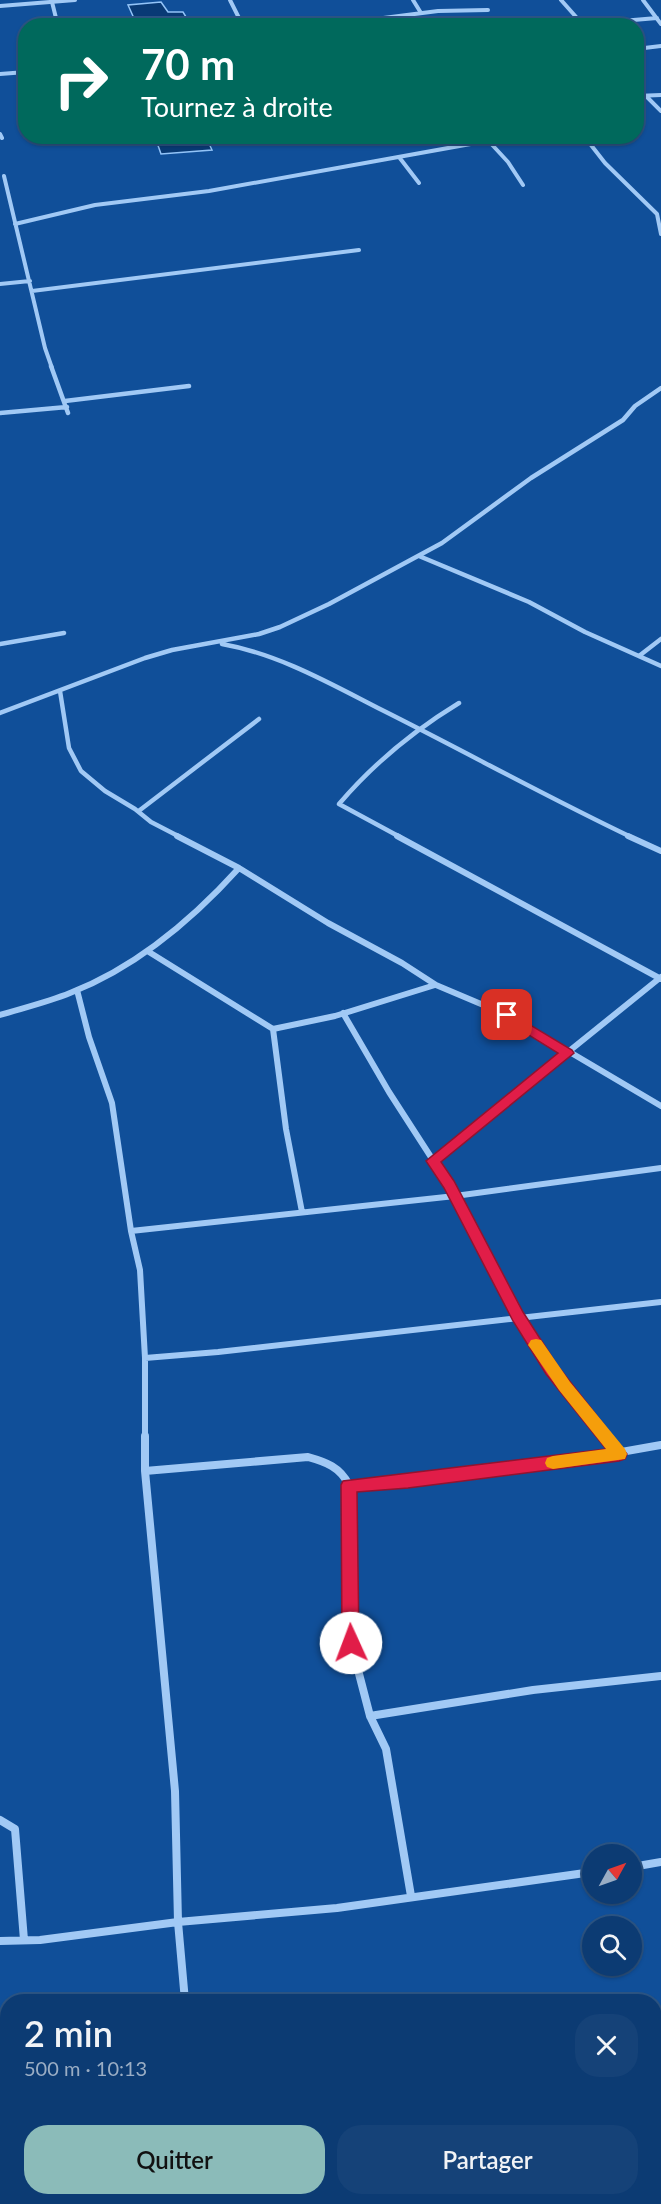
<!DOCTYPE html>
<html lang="fr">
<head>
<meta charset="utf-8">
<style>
	body { margin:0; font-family:Lato,sans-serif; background:#154278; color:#f1f3f6; height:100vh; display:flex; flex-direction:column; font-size:22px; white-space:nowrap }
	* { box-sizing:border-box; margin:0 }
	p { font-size:20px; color:#9aadc4 }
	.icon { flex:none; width:33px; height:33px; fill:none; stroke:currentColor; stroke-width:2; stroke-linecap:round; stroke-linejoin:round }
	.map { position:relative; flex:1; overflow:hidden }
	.details { position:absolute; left:0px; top:1994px; width:662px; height:212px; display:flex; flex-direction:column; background:#0c3b73; border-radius:24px 24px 0 0; box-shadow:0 2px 4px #0004,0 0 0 2px #2c5585 }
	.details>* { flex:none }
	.banner { position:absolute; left:18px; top:18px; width:626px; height:126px; border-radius:24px; box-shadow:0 2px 4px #0004,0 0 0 2px #2c5585; background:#00695c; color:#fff; overflow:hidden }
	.needle { width:39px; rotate:50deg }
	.tools { position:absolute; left:582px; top:1844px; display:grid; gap:12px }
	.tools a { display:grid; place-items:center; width:60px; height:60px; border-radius:50%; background:#0c3b73; box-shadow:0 2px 4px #0004,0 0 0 2px #2c5585; font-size:30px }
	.pin { position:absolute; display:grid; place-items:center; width:51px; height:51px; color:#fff; margin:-26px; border-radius:12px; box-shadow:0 3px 9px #0006 }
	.me { position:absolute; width:66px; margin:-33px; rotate:358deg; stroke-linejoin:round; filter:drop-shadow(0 0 4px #0008) }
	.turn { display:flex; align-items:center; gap:21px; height:126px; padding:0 24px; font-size:27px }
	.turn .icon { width:78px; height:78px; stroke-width:2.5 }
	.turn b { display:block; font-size:42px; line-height:51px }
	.round { display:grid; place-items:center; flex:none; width:63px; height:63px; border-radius:24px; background:#154278 }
	.summary { display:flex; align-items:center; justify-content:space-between; height:102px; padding:0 24px }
	h1 { font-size:36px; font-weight:600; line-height:45px }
	.primary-button { display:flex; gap:12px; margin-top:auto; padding:12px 24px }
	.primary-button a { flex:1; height:69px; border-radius:24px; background:#8bbbb9; color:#111; font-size:24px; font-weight:600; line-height:69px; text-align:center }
	.primary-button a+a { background:#154278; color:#f1f3f6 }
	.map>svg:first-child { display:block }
</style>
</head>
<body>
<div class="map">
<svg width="661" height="2204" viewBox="0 0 661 2204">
	<rect width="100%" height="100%" fill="#104f99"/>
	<path fill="#093a75" stroke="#93c4f8" stroke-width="1.5" d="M161,2l7,10h15l8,13h-54l-9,-20z
		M155,137h51l6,13 -51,4z"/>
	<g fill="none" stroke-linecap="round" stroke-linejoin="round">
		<path stroke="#a1c9f5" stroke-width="4" d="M230,0l13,26
			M413,0l8,13
			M561,0l16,18 9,6 71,-6
			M643,0l18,24
			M52,2l6,24
			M0,6l75,-6
			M321,26l117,-15 50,-1
			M636,49l25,-3
			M0,74l26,-2
			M636,96l25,-1
			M646,96l15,15
			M0,134l2,4
			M484,136l24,26 15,23
			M584,136l21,27 52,51 4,20
			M399,157l20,26
			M4,176l41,172 7,20
			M15,224l80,-19 114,-14 306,-55
			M0,284l30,-3
			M32,291l327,-41"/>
		<path stroke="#a1c9f5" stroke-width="4.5" d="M51,366l17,47
			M65,401l124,-15
			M0,413l67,-6
			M419,556l110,46 56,30 76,34
			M0,644l64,-11
			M222,644c57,10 109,40 160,66 84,42 165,87 249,127
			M639,656l22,-17
			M60,691l9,57 12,23 24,20 30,18 16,13 29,15
			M0,713l145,-55 27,-8 87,-16 21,-7 49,-23 113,-61 89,-65 92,-58 12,-14 26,-18
			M140,810l119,-91
			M400,837l-61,-33c35,-41 74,-73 120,-101"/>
		<path stroke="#a1c9f5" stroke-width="6" d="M177,836l62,32 89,55 74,40 34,22 71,30 154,91
			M397,836l264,143
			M628,836l33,15
			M149,952l124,77 62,-13 100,-31
			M77,990l12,47 23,66 19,128 9,39 5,88v79
			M343,1013l46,79 60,93 69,132 34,52 54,68
			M0,1015c23,-7 48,-13 70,-22 67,-26 122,-73 169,-125
			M273,1029l13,100 16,83
			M433,1161l228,-184
			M131,1231l324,-35 206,-28
			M145,1358l73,-6 443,-50"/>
		<path stroke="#a1c9f5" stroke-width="8" d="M145,1436v35l30,320 3,131 7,79
			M605,1436l14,18
			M145,1471l163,-14c18,5 32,10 41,28l2,158 19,73 16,33 25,147
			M349,1485c105,-7 209,-21 312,-40
			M370,1716l163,-26 128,-14
			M0,1820l15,9 9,111
			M632,1867l29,-5
			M0,1941l40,-1 138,-18 159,-14 255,-36
			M654,2078l7,-2
			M205,2198l1,6
			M469,2198l1,6"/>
	</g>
	<path fill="#e11d48" stroke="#92132f" stroke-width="1.5" d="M507,1011l65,39 2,3 -133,109 13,19 69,131 34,53 70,89 -2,5 -6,2 -211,27 -51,4 2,151 -2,5 -6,2 -6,-2 -3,-5 -1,-158 2,-4 263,-32 -60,-75 -33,-53 -69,-133 -18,-27 132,-108 -55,-34 -2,-4z"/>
	<path fill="#f59e0b" d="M536,1339l5,1 29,42 55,67 2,5 -2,5 -72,10 -6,-2 -2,-4 2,-5 6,-2 53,-7 -47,-59 -28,-41 -3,-4 3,-5z"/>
</svg>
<div class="tools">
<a><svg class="needle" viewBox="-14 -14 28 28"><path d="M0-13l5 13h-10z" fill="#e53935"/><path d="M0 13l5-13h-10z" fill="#9aadc4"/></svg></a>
<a><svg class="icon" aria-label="search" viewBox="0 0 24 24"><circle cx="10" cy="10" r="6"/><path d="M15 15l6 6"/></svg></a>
</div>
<div class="pin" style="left:507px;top:1015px;background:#d93025"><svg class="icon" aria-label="arrive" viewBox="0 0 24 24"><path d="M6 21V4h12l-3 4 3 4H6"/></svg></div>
<svg class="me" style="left:351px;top:1643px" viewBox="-20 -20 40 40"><circle r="19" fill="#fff"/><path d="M0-13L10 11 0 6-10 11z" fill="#e11d48"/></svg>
<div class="banner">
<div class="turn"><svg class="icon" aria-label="right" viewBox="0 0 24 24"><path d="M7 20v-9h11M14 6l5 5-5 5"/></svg><div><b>70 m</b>Tournez à droite</div></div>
</div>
<section class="details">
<div class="summary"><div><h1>2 min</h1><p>500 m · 10:13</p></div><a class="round"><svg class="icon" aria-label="close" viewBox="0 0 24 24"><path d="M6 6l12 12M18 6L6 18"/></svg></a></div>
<div class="primary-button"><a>Quitter</a><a>Partager</a></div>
</section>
</div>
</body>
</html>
